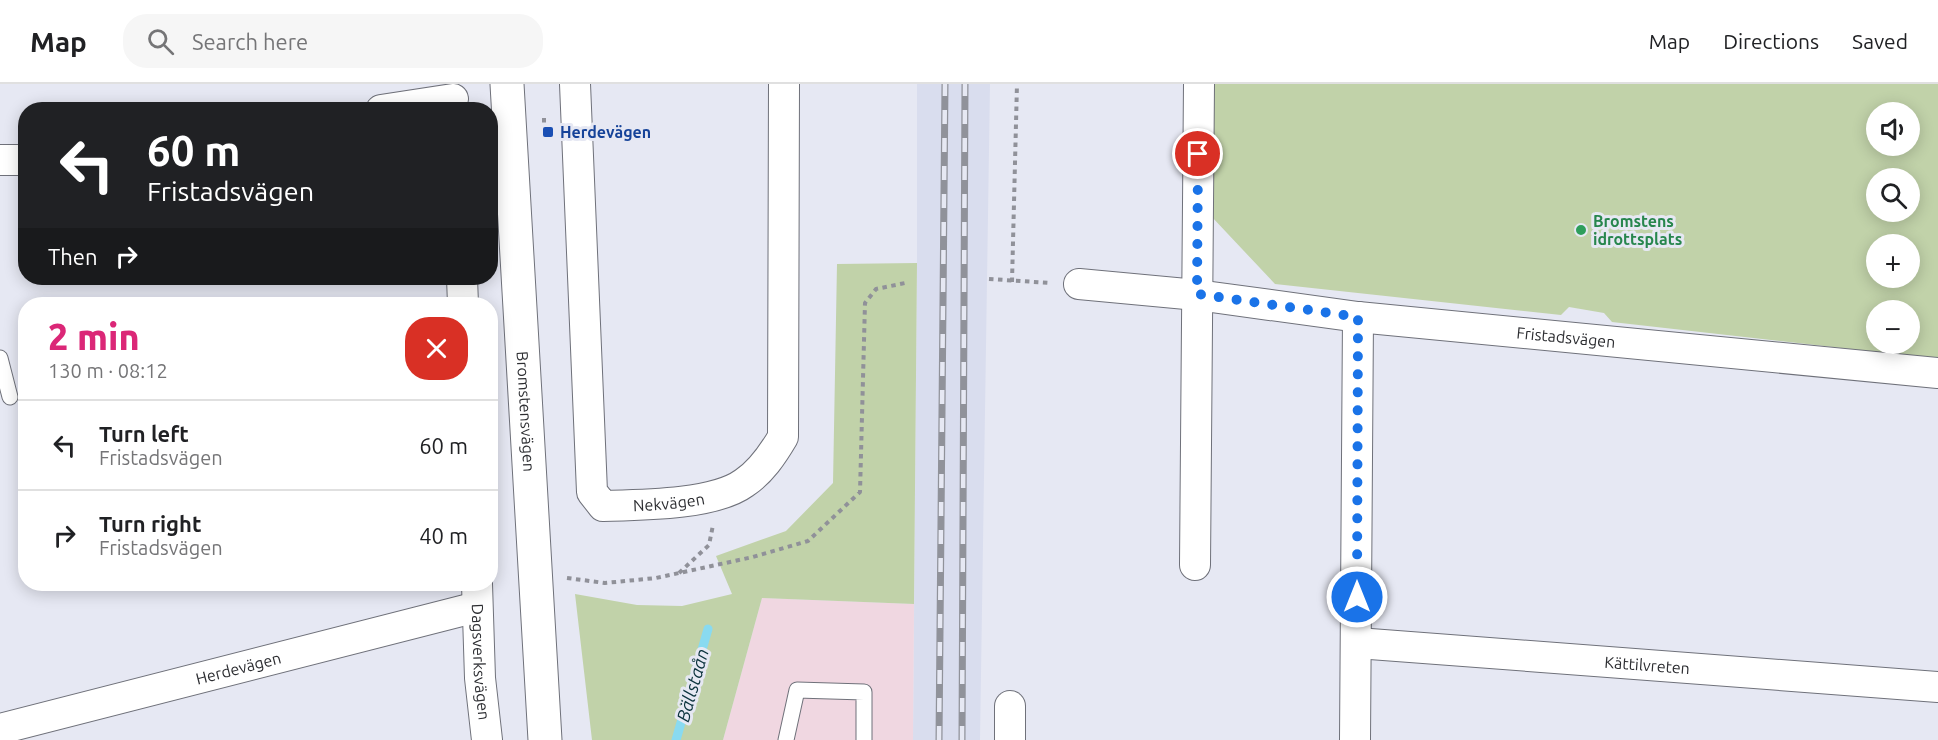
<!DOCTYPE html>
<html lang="en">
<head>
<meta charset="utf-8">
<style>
	body { margin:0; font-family:Ubuntu,sans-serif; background:#f6f6f6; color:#202124; height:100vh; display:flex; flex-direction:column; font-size:22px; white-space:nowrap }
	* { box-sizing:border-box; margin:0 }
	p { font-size:20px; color:#757577 }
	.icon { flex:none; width:33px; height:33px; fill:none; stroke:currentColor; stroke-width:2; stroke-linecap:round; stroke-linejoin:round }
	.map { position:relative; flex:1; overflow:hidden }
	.side { position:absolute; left:18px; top:213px; width:480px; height:294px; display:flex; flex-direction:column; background:#fff; border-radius:24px; box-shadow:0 3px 15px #0003 }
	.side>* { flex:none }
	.guide { position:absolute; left:18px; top:18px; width:480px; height:183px; border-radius:24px; box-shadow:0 3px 15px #0003; background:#202124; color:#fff; overflow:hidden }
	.buttons { position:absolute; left:1866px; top:18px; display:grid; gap:12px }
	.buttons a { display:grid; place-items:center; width:54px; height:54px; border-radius:50%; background:#fff; box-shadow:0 3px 15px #0003; font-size:30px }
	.pin { position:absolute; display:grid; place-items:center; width:51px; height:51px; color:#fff; margin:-26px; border:3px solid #fff; border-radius:50%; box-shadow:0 2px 6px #0007 }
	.me { position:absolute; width:66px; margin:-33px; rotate:0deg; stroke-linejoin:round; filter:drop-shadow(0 0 4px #0008) }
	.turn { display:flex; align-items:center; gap:21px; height:126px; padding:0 30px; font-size:27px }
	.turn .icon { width:78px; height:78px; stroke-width:2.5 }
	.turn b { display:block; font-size:42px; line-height:51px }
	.then { display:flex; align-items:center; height:57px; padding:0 30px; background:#0003; gap:12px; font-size:22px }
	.round { display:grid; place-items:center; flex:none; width:63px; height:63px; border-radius:24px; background:#f6f6f6 }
	.overview { display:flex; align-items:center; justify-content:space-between; height:102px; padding:0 30px }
	h1 { font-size:36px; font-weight:800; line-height:45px; color:#db2777 }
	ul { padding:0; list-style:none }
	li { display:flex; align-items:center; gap:18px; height:90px; padding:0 30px; border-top:2px solid #e0e0e0 }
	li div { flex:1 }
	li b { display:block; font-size:22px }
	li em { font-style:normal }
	header { display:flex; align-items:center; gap:36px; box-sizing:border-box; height:84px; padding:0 30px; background:#fff; border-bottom:2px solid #e0e0e0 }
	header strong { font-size:28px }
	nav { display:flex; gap:33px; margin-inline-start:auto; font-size:21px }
	.search { width:420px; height:54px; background:#f6f6f6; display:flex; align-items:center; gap:15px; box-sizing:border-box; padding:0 21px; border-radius:24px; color:#757577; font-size:22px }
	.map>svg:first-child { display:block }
</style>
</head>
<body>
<header>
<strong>Map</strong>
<div class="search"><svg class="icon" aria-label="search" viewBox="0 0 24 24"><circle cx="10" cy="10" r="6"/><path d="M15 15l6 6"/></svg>Search here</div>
<nav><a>Map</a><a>Directions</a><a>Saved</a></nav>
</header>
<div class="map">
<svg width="1938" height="656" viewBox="0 0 1938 656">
	<rect width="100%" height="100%" fill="#e6e8f3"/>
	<path fill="#d9ddee" d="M917,0h73l-10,656h-67l4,-477z"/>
	<path fill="#f0d7e1" d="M762,514l152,6 -1,136h-190z"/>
	<path fill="#c1d2a9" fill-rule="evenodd" d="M1212,0h726v275l-326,-37 -8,-9 -35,-6 -8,8 -286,-31 -64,-68zM1876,28h34v34h-34zM1876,94h34v34h-34zM1876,160h34v34h-34zM1876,226h34v34h-34z
		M917,179l-3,341 -152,-6 -39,142h-131l-17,-146 62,11 45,1 50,-12 -16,-38 70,-25 47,-48 4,-219z"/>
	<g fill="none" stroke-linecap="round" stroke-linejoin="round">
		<path stroke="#89daf0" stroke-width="9" d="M676,656l32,-111"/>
		<g stroke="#6f717a" stroke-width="17">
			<path id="lane" d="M0,274l10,39
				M786,656l11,-50 67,2v48"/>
		</g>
		<g stroke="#6f717a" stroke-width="32">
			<g id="street">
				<path id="s1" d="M575,0l17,408 11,14c37,-1 111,-1 141,-23 17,-11 29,-29 39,-46l1,-353"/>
				<path d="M381,26l72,-11"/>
				<path d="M0,76h26"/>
				<path d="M462,194l1,26"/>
				<path id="s2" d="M1079,200l118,11 161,22 580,56"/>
				<path d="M1195,481l4,-481"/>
				<path id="s3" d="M477,500l3,94 7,62"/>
				<path id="s4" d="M1357,559l581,44"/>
				<path id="s5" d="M0,645l477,-122"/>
				<path d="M1010,656v-34"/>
				<path d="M1355,656l3,-423"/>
			</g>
		</g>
		<g stroke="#6f717a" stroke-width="35">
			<g id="secondary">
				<path id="s6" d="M507,0l38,656"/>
			</g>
		</g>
		<path stroke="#909199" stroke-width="4" stroke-dasharray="4.5 4.5" stroke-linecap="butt" d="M544,34v16
			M989,195l62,4
			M1012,198l5,-198
			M679,489l30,-28 4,-20
			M567,494l38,5 51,-5 97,-21 55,-16 52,-49 5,-189 11,-14 29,-6"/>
		<use href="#lane" stroke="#fff" stroke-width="15"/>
		<use href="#street" stroke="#fff" stroke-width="30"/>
		<use href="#secondary" stroke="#fff" stroke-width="33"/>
		<g stroke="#90929a" stroke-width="7">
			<path id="rail" d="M939,656l6,-656
				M962,656l3,-656"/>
		</g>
		<use href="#rail" stroke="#e6e8f3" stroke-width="4.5" stroke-dasharray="14" stroke-linecap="butt"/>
	</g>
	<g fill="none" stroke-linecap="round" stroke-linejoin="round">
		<path stroke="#1a73e8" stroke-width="10" stroke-dasharray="0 18" d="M1198,70l-1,140 161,23 -1,280"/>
	</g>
	<rect fill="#1a4fb4" stroke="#e6e8f3" stroke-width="2" x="542" y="42" width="12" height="12" rx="3"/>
	<circle fill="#2e9e5b" stroke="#e6e8f3" stroke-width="2" cx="1581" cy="146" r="6"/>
	<g text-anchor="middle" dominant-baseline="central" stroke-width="6" stroke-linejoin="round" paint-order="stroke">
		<g font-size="16" font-weight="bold" fill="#164399" stroke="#e6e8f3" text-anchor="start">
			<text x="560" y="48">Herdevägen</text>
		</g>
		<g font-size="16" font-weight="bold" fill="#27864d" stroke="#e6e8f3" text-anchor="start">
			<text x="1593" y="137">Bromstens<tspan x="1593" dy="18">idrottsplats</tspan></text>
		</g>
		<g font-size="16" fill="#2d2e32" stroke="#e6e8f3">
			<text stroke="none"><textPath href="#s2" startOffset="490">Fristadsvägen</textPath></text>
			<text stroke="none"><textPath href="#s6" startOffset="328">Bromstensvägen</textPath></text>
			<text stroke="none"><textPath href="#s1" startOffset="492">Nekvägen</textPath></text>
			<text stroke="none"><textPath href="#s3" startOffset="78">Dagsverksvägen</textPath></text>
			<text stroke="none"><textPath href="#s4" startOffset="291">Kättilvreten</textPath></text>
			<text stroke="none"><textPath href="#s5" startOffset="246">Herdevägen</textPath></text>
		</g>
		<g font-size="18" font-style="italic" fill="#0a323c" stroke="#e6e8f3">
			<text transform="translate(692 601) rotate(-74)">Bällstaån</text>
		</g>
	</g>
</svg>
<div class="buttons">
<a><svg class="icon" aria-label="sound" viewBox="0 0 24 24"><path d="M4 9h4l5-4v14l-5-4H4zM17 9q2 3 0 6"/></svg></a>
<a><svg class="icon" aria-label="search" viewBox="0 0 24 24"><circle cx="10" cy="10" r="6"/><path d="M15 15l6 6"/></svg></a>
<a>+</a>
<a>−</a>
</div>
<div class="pin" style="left:1198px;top:70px;background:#d93025"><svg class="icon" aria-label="arrive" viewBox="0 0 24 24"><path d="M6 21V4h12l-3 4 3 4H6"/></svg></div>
<svg class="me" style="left:1357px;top:513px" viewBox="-20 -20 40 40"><circle r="17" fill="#1a73e8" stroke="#fff" stroke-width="3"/><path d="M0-11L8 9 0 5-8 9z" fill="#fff"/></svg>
<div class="guide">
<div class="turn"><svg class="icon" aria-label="left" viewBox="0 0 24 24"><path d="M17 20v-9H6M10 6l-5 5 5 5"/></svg><div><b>60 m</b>Fristadsvägen</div></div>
<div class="then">Then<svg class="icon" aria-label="right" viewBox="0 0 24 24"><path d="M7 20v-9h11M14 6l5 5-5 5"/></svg></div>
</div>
<section class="side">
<div class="overview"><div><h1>2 min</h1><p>130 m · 08:12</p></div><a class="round" style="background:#d93025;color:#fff"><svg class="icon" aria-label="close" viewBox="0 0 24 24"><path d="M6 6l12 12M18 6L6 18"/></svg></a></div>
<ul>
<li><svg class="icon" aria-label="left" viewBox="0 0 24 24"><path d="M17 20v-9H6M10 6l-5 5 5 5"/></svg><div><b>Turn left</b><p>Fristadsvägen</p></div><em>60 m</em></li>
<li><svg class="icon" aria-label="right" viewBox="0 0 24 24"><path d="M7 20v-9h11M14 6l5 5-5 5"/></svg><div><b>Turn right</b><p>Fristadsvägen</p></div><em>40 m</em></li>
</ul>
</section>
</div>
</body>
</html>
